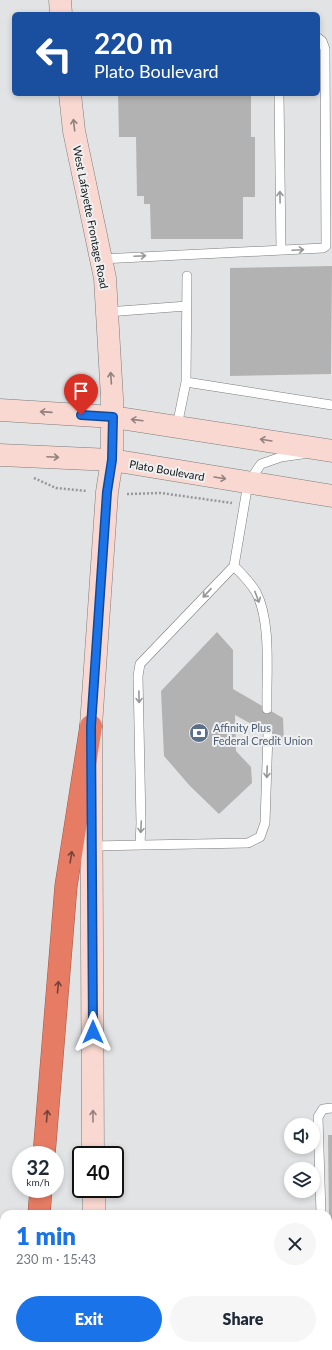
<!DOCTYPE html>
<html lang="en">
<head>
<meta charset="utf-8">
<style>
	body { margin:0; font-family:Lato,sans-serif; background:#f6f6f7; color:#1f2937; height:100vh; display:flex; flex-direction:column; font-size:15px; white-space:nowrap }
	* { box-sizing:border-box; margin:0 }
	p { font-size:13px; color:#747a83 }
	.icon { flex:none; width:22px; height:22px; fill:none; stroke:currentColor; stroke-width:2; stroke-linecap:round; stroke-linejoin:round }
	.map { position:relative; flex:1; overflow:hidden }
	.panel { position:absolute; left:0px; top:1210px; width:332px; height:140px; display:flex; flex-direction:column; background:#fff; border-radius:12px 12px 0 0; box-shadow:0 2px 6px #0003 }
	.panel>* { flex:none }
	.banner { position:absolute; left:12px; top:12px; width:308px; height:84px; border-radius:6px; box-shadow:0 2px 6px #0003; background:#1a4fa0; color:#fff; overflow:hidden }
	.buttons { position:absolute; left:284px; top:1118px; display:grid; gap:8px }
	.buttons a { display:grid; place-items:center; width:36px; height:36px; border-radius:50%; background:#fff; box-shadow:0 2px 6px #0003; font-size:20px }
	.speed { position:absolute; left:12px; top:1146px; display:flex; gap:8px; font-size:20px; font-weight:700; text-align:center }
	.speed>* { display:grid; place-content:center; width:52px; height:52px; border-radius:50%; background:#fff; box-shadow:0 2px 6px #0003; line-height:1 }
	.speed small { font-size:10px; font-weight:400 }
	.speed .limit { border:2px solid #111; border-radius:6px; background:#fff; color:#111 }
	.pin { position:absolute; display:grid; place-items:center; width:34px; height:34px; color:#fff; margin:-41px -17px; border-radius:50% 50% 50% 0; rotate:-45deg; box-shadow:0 0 4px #0007 }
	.pin .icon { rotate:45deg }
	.me { position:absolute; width:44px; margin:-22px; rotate:0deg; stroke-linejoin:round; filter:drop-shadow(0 0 3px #0008) }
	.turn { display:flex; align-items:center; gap:14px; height:84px; padding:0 16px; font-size:18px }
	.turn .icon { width:52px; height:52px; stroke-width:2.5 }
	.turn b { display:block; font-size:28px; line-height:34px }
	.round { display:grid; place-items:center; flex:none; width:42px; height:42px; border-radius:21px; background:#f6f6f7 }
	.head { display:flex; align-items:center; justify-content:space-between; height:68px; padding:0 16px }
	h1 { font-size:24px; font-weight:800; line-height:30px; color:#1a73e8 }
	.primary-button { display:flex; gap:8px; margin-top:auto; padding:8px 16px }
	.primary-button a { flex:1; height:46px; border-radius:24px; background:#1a73e8; color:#fff; font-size:16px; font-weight:800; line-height:46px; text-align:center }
	.primary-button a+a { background:#f6f6f7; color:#1f2937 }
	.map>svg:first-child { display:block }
</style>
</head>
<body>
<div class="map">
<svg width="332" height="1350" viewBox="0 0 332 1350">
	<rect width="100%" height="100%" fill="#e2e3e4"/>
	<path fill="#b3b2b3" d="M118,94h133v43h4v60h-12v42h-92l-1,-35h-6v-8h-7l-1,-59h-17z
		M332,266l-1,108 -101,2v-108z
		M217,632l16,18v39l50,29 1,24 -49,-27 1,36 15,16 1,16 -33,31 -29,-28 -26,-30 -3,-65z
		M328,1135h4v90h-3z
		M185,1346h110v4h-110z"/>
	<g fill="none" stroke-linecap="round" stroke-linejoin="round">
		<g stroke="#7c7c7d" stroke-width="10">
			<path id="lane" d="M279,94l2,156
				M101,259l222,-11 3,-2 -1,-197 -3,-8 -4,-3
				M187,276l-1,106 146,23
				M107,312l80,-6
				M177,426l9,-44
				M234,566c8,8 16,16 22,26 16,31 10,83 11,117
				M140,845l1,-22 -3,-147 2,-12 94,-98 14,-83 13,-19 20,-7 21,-3
				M91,846l157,-3 12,-6 5,-14 3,-90
				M321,1214l-3,-97 5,-8 9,-1
				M324,1346v4"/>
		</g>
		<g stroke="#7c7c7d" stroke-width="23">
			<path id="secondary" d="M60,0l1,14
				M70,94l4,37 31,147 7,120v62l-5,32 -16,234 2,429
				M0,410l113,7 219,34
				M0,455l112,5 220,36
				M94,1189v25
				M95,1346v4"/>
		</g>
		<g stroke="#9e5949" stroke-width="23">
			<path id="highway" d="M44,1155l22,-269 25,-160
				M39,1214l2,-25
				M30,1350v-4"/>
		</g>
		<path stroke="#979898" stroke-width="2.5" stroke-dasharray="2 2" stroke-linecap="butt" d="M34,478l22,10 31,3
			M127,494l34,-1 71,10"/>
		<use href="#lane" stroke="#fff" stroke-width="9"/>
		<use href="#secondary" stroke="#f8d8d0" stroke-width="22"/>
		<use href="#highway" stroke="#e77c64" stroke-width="22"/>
	</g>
	<defs><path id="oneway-shaft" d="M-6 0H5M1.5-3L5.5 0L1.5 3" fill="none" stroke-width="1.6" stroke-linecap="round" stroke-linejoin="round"/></defs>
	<g stroke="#92817d">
		<use href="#oneway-shaft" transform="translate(74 125) rotate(-97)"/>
		<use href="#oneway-shaft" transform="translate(111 378) rotate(-94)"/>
		<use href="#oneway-shaft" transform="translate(46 412) rotate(-176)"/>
		<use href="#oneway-shaft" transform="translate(137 420) rotate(-173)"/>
		<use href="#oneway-shaft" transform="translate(266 440) rotate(-171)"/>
		<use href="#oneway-shaft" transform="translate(53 457) rotate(3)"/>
		<use href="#oneway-shaft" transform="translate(220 478) rotate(9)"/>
		<use href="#oneway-shaft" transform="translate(93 1116) rotate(-90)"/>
	</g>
	<g stroke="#969797">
		<use href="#oneway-shaft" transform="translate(280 197) rotate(-91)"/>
		<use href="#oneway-shaft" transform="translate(298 250) rotate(-3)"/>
		<use href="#oneway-shaft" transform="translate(140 256) rotate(-3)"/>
		<use href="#oneway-shaft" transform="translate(207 593) rotate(133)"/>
		<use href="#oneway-shaft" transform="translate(257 597) rotate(69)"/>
		<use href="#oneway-shaft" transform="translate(139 697) rotate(89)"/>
		<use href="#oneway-shaft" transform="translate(267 772) rotate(92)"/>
		<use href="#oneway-shaft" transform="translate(141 827) rotate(93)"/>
	</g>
	<g stroke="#74443a">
		<use href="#oneway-shaft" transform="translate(71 857) rotate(-81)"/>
		<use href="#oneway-shaft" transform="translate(58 987) rotate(-85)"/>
		<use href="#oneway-shaft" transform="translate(47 1116) rotate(-85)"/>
	</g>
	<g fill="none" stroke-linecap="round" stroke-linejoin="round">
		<g stroke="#114b97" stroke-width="10">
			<path id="route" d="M81,415l32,2 -1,43 -5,32 -16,234 2,306"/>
		</g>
		<use href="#route" stroke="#1a73e8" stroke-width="7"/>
	</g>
	<defs>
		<g id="bank-disc" transform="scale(1)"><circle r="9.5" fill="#5c6f8a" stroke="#eff0f1"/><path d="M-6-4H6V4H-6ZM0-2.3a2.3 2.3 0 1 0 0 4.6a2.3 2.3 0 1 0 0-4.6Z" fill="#fff"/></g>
	</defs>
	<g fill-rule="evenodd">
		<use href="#bank-disc" x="199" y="733"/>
	</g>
	<g text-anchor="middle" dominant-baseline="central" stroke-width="4" stroke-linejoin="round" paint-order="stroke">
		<g font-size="11" fill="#161717" stroke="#eff0f1">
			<text transform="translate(91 217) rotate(79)">West Lafayette Frontage Road</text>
			<text transform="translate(167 470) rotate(10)">Plato Boulevard</text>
		</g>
		<g font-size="11" fill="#4e5e75" stroke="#eff0f1" text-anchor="start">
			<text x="213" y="727">Affinity Plus<tspan x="213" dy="13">Federal Credit Union</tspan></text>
		</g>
	</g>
</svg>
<div class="buttons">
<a><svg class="icon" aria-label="sound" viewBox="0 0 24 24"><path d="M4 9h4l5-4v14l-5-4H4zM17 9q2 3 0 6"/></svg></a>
<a><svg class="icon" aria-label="layers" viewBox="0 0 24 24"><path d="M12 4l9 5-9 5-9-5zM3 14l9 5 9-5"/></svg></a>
</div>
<div class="speed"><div>32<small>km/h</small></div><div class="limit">40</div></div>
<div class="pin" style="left:81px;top:415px;background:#d93025"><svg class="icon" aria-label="arrive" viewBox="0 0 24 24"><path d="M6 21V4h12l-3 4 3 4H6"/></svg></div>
<svg class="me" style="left:93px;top:1032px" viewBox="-20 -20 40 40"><path d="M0-17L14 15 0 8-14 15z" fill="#1a73e8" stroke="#fff" stroke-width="4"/></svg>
<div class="banner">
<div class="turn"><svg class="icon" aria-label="left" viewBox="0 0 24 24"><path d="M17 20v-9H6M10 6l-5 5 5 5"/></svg><div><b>220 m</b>Plato Boulevard</div></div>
</div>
<section class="panel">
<div class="head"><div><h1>1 min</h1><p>230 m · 15:43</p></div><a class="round"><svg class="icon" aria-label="close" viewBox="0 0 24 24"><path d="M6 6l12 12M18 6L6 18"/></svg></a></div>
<div class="primary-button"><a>Exit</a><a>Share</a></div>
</section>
</div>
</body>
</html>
